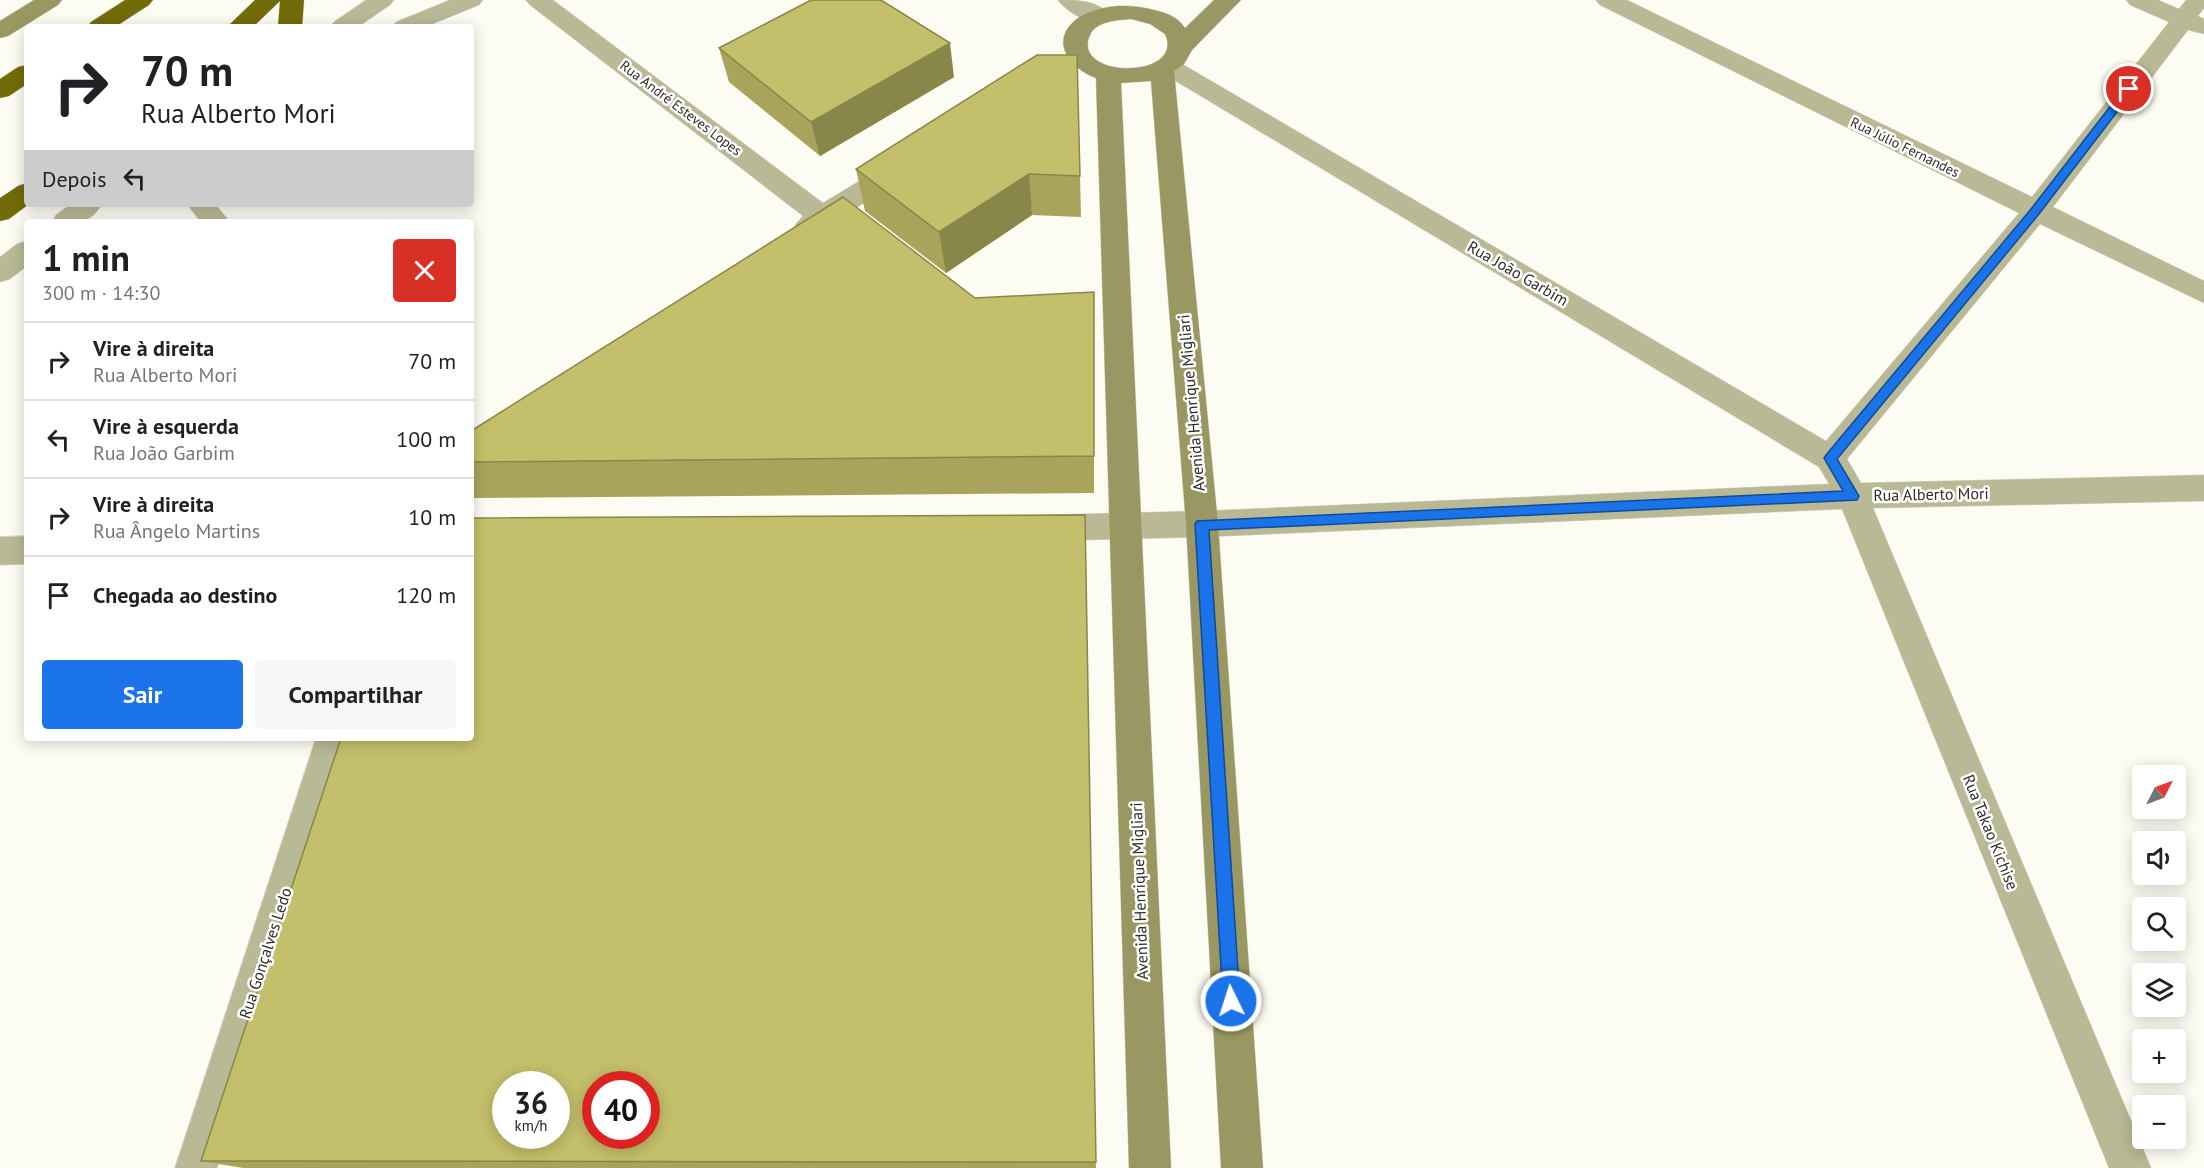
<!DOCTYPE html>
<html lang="pt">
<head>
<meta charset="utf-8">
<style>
	body { margin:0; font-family:"PT Sans",sans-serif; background:#f6f6f6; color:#202124; height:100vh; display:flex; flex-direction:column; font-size:22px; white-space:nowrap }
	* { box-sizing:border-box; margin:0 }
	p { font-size:20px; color:#757577 }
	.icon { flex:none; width:33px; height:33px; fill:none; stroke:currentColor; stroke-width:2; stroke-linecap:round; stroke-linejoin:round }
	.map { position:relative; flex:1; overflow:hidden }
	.sheet { position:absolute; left:24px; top:219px; width:450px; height:522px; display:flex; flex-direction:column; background:#fff; border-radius:6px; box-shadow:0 3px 15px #0003 }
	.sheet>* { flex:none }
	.top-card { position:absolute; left:24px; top:24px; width:450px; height:183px; border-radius:6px; box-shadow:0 3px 15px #0003; background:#fff; color:#202124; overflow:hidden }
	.needle { width:39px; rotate:48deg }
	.fabs { position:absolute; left:2132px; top:765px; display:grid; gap:12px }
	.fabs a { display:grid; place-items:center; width:54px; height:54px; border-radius:6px; background:#fff; box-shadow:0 3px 15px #0003; font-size:30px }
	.speed { position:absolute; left:492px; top:1071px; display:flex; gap:12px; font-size:30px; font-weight:700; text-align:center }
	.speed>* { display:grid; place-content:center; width:78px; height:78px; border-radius:50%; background:#fff; box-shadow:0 3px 15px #0003; line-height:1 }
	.speed small { font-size:15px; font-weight:400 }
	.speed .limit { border:9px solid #d22; background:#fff; color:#111 }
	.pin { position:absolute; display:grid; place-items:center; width:51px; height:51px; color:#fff; margin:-26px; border:3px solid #fff; border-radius:50%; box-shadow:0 2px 6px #0007 }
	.me { position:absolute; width:66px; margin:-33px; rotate:356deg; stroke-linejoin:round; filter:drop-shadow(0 0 4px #0008) }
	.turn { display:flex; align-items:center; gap:21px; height:126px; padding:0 18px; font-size:27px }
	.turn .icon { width:78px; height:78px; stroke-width:2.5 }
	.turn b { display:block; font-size:42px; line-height:51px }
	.then { display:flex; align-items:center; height:57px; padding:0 18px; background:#0003; gap:12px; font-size:22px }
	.round { display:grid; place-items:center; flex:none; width:63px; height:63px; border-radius:6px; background:#f6f6f6 }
	.summary { display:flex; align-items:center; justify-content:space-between; height:102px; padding:0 18px }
	h1 { font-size:36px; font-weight:700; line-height:45px }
	.primary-button { display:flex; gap:12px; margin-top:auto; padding:12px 18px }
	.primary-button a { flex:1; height:69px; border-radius:6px; background:#1a73e8; color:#fff; font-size:24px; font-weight:700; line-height:69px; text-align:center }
	.primary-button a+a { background:#f6f6f6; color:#202124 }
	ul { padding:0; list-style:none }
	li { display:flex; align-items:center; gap:18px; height:78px; padding:0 18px; border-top:2px solid #e0e0e0 }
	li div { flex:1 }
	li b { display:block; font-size:22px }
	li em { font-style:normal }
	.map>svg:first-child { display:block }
</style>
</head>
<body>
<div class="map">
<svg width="2204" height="1168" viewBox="0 0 2204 1168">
	<rect width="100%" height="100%" fill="#fdfcf2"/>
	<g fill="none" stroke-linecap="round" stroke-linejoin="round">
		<g stroke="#d7d6cd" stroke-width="1">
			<path id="street" d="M366,0h28l-4,5 -32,22h-28l4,-5z
				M450,0h33l-4,5 -54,22h-33l4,-5z
				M526,0h27l270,203 66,-40 9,-3 9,3 4,6 -4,6 -88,57 -10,3 -10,-3 -4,-7 8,-9 -273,-211z
				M1058,0c20,0 41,0 53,17l-4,5c-15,4 -40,-9 -49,-22z
				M1596,0h31l405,197 137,-175 -39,-17 -4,-5h32l21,9 7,-9h18v8l-6,8 6,3v15l-16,-4 -135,177 151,74v22l-164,-79 -193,235 14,24 343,-8v26l-331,7 278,660h-42l-267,-659 -640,28 -162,4 -11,-4 -5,-9 5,-9 11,-4 162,-4 627,-27 -10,-17 -660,-396 -3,-5 3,-5 9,-3 9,3 649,380 193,-228 -419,-208z
				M71,204h31c-13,22 -27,18 -50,18l4,-7z
				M187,204h28l15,18h-29z
				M27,241v25l-17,13 -10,3v-25l17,-13z
				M27,536v28l-27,1v-28z
				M316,738h36l-135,430h-42z"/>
		</g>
		<g stroke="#d7d6cd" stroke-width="1">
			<path id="secondary" d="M34,0h28l-4,5 -50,31 -8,2v-17z
				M1214,0h27l-49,50 -8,14 -10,7 44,453 45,644h-42l-35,-644 -35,-443 -30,2 50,1085h-42l-33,-1090c-33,-12 -48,-45 -11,-64 22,-10 46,-10 69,-4 13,3 24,7 31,18zM1131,19l19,5 15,10c21,46 -95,45 -75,1 6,-14 28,-15 41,-16z"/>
		</g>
		<g stroke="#d7d6cd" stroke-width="1">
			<path id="highway" d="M125,0h28l-4,5 -34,22h-28l4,-5z
				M255,0h49l-2,27h-24l2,-26 -27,26h-26z
				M27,65v19l-18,12 -9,2v-19l18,-12z
				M27,183v21h2l-20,15 -9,2v-23l18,-12z"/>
		</g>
		<use href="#street" fill="#bab995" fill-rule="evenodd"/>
		<use href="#secondary" fill="#9a9862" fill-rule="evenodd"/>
		<use href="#highway" fill="#716b08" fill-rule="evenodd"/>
	</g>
	<path fill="#a9a45b" d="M719,48l235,29 -134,79 -91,-74z
		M1077,55l4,162 -49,-2 -86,58 -81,-62 -9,-42z
		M1094,292v201l-623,5v-67l504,-133z
		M1085,515l11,653h-853l-42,-7z"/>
	<path fill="#89864a" d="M950,43l4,34 -134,79 -9,-34z
		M1029,174l3,41 -86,58 -7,-41z"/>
	<path fill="#c4bf6a" stroke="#89864a" stroke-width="1.5" fill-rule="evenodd" d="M811,0h70l69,43 -139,79 -92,-74z
		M1037,55h40l3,121 -51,-2 -90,58 -83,-63z
		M843,197l132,101 119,-6v164l-623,6v-31z
		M1085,515l11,647 -895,-1 140,-423h130v-220zM506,1084h50v52h-50zM596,1084h50v52h-50z"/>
	<path fill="#1a73e8" stroke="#114b97" stroke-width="1.5" d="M2129,85l5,4 -1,2 -94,123 -202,245 22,37 -2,4 -648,30 31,471 -3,6 -6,2 -5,-2 -3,-6 -28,-477 2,-3 646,-30 -19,-33 2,-3 205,-246 95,-123z"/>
	<g text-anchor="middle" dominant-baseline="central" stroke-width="5" stroke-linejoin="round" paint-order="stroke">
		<g font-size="14" fill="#2b2b27" stroke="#fff">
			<text transform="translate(681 108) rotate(37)">Rua André Esteves Lopes</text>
			<text transform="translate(1905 147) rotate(26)">Rua Júlio Fernandes</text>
		</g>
		<g font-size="16" fill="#2b2b27" stroke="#fff">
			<text transform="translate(1518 273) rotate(30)">Rua João Garbim</text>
			<text transform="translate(1191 403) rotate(-95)">Avenida Henrique Migliari</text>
			<text transform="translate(1931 494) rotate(-1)">Rua Alberto Mori</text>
			<text transform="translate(1991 832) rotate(68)">Rua Takao Kichise</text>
			<text transform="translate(1139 891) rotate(-92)">Avenida Henrique Migliari</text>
			<text transform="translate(265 953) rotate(-72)">Rua Gonçalves Ledo</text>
		</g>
	</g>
</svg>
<div class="fabs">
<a><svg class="needle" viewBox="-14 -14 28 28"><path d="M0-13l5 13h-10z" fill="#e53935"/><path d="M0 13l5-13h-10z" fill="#757577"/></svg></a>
<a><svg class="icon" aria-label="sound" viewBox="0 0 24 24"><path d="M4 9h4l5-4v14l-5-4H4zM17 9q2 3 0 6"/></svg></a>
<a><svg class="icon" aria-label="search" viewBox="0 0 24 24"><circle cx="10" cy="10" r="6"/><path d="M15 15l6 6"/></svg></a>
<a><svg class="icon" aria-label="layers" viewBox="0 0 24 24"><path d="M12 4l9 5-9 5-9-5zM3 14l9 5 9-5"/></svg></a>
<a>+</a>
<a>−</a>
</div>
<div class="speed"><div>36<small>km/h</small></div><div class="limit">40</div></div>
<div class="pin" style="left:2129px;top:89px;background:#d93025"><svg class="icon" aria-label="arrive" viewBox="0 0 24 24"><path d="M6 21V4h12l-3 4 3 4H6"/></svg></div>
<svg class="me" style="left:1231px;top:1001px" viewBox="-20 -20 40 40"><circle r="17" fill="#1a73e8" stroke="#fff" stroke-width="3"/><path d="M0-11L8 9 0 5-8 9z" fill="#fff"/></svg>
<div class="top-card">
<div class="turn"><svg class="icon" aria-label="right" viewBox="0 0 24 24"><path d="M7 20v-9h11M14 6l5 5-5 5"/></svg><div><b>70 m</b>Rua Alberto Mori</div></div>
<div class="then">Depois<svg class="icon" aria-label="left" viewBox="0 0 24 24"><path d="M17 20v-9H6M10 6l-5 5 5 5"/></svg></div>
</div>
<section class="sheet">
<div class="summary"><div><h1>1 min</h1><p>300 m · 14:30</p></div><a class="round" style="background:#d93025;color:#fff"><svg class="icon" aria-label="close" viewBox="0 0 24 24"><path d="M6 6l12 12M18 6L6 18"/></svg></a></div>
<ul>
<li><svg class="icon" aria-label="right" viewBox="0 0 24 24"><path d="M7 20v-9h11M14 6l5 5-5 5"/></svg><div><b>Vire à direita</b><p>Rua Alberto Mori</p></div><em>70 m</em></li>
<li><svg class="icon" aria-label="left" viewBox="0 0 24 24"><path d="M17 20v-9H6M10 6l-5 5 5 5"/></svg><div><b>Vire à esquerda</b><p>Rua João Garbim</p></div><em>100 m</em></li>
<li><svg class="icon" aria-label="right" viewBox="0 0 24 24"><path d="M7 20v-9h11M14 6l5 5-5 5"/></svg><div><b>Vire à direita</b><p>Rua Ângelo Martins</p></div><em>10 m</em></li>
<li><svg class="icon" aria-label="arrive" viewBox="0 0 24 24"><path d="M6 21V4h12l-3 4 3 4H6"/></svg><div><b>Chegada ao destino</b></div><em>120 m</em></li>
</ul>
<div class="primary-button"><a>Sair</a><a>Compartilhar</a></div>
</section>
</div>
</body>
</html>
